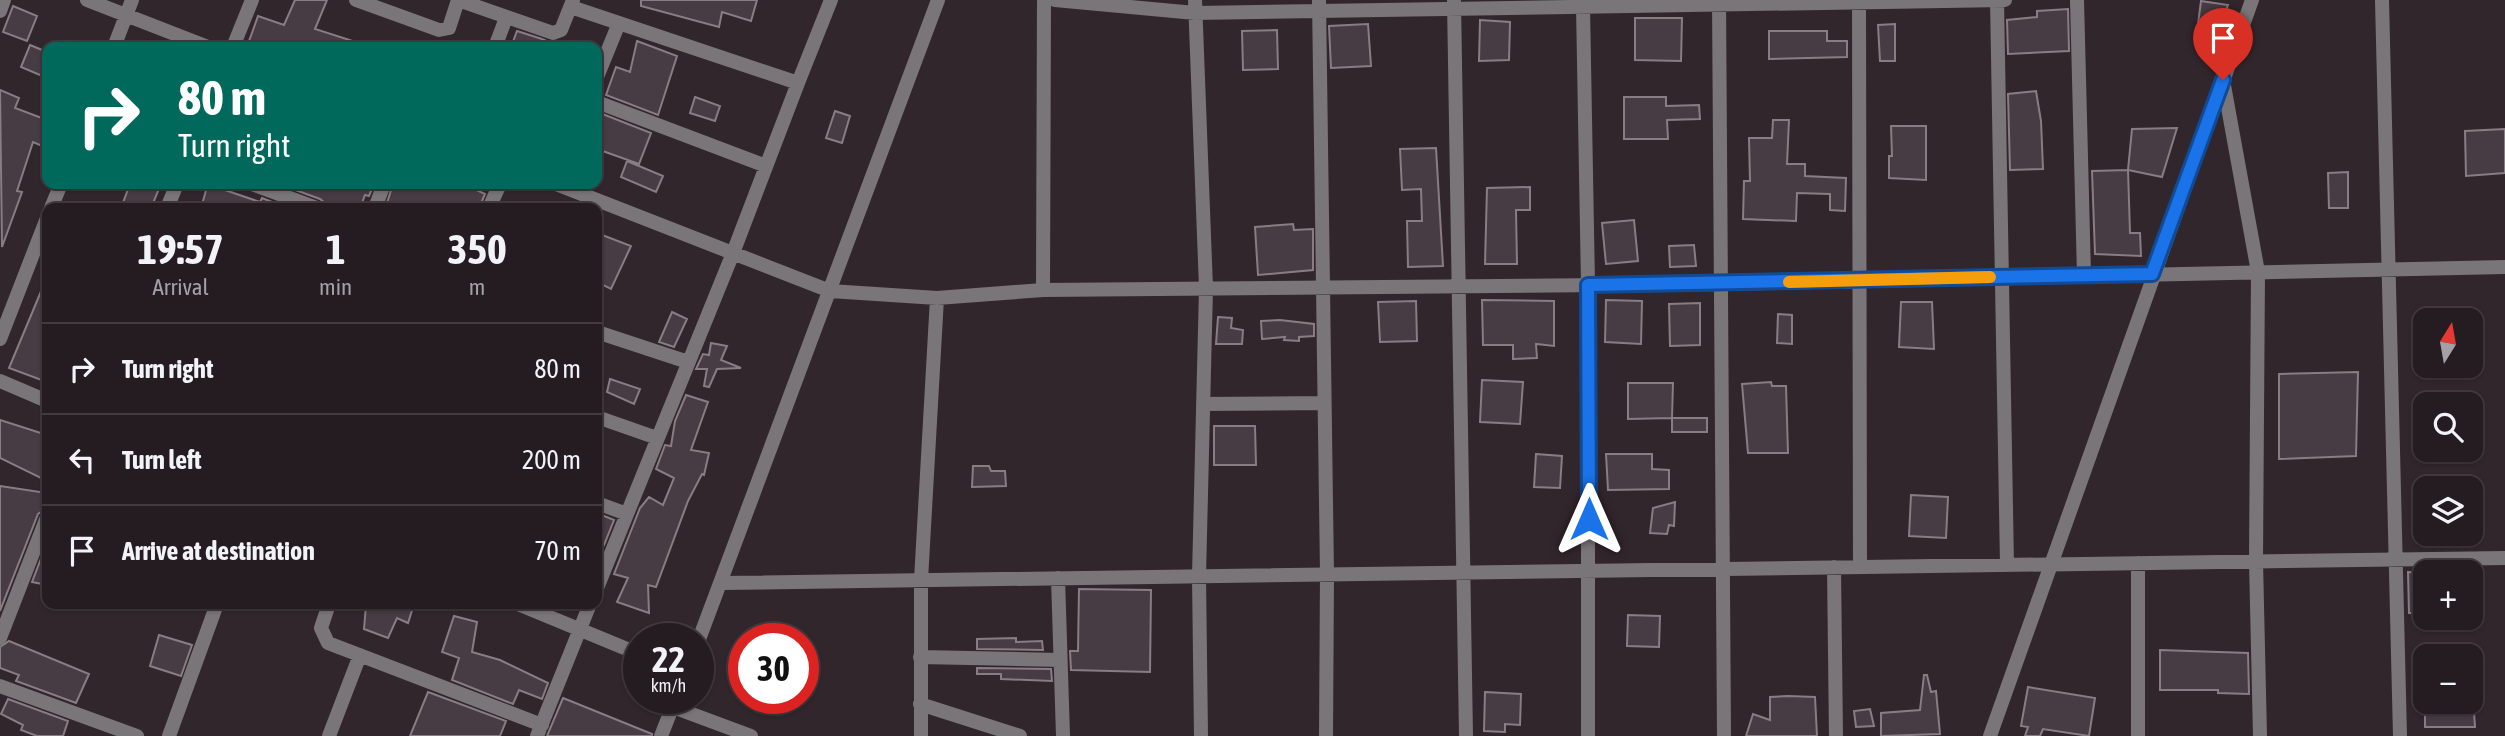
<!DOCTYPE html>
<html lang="en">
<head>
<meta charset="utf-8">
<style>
	body { margin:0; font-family:"Asap Condensed",sans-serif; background:#31292e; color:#f1f3f6; height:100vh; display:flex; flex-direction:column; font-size:26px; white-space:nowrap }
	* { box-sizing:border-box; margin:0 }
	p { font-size:23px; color:#a3a1a5 }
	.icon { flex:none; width:38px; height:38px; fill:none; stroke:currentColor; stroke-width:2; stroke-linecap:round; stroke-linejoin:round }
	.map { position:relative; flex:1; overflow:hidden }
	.panel { position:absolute; left:42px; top:203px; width:560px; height:406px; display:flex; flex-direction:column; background:#251c21; border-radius:14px; box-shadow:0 2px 5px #0004,0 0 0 2px #423a3f }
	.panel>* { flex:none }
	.hud { position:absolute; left:42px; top:42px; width:560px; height:147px; border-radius:14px; box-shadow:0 2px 5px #0004,0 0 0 2px #423a3f; background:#00695c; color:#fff; overflow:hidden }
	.needle { width:46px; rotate:11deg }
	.tools { position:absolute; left:2413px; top:308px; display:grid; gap:14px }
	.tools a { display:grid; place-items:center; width:70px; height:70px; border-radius:14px; background:#251c21; box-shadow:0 2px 5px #0004,0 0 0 2px #423a3f; font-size:35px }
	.speed { position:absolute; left:623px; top:623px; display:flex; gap:14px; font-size:35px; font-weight:700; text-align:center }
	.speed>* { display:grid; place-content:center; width:91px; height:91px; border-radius:50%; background:#251c21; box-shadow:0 2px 5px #0004,0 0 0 2px #423a3f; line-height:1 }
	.speed small { font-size:18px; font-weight:400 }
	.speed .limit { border:10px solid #d22; background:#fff; color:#111 }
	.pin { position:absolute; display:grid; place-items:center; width:60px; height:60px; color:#fff; margin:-72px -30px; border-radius:50% 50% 50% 0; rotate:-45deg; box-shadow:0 0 7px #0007 }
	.pin .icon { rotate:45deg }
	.me { position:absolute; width:77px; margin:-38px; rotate:0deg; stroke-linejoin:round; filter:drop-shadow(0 0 5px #0008) }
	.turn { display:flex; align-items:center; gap:24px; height:147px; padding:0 21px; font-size:32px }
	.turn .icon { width:91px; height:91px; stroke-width:2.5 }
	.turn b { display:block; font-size:49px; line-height:60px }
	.eta { display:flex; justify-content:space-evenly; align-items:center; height:119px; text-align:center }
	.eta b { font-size:42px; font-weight:700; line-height:49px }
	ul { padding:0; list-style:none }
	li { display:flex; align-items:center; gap:21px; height:91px; padding:0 21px; border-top:2px solid #423a3f }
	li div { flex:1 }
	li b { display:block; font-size:26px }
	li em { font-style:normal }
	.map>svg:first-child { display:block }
</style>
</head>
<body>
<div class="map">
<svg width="2505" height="736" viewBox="0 0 2505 736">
	<rect width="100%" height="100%" fill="#31262c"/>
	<path fill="#473c43" stroke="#897c83" stroke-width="2" d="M295,0h32l-12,29 47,15v3h-106l-8,-3 10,-28 26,9z
		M641,0h116l-6,21 -29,-9 -3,15 -78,-21z
		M2201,1l27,4 -9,24 -21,-5z
		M13,6l24,10 -10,25 -24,-9z
		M2068,9l1,42 -61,3 -1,-34 30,-3v-6z
		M1635,18h47l-1,43 -46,-1z
		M1480,20l30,2 -1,38 -30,1z
		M1368,24l3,42 -40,2 -2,-42z
		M1895,24v37h-15l-2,-36z
		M1277,30l1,39 -35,1 -1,-39z
		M517,31l25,8 18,8h-49z
		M1769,31h58v10h20v16l-78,2z
		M637,41l40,15 -19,59 -52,-20 10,-28 14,5z
		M30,45l17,7v26l-26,-11z
		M0,90l19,8 -4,10 32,12v28l-14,-6 -16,49 5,1 -20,55z
		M2036,91l5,30 2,48 -33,1 -2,-76z
		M695,97l25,9 -5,15 -25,-8z
		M1624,97h42v9l33,-1 1,14 -33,1 1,19h-44z
		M835,111l15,5 -8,27 -16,-5z
		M600,113l51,20 -12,31 -42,-15z
		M1773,120h16l-2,44h18v12l41,2 -1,33 -15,-1v-16l-33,-1 -1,28 -53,-2 1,-38h6l-1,-43h23z
		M1891,126h35v54l-37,-2v-22h3z
		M2177,128l-15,49 -34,-7 4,-41z
		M2505,129v44l-39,3 -1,-45z
		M1436,148l7,118 -35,1 -1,-46h15l-1,-32 -19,1 -2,-41z
		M627,161l36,15 -7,16 -35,-15z
		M2128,170l2,63h10l1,23 -46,-2 -3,-83z
		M2348,172v36h-19l-1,-35z
		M130,184h31l-10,24h-30z
		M279,184h95l-5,12 -4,-1 -5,13h-29l-11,-9z
		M393,184h71l21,10 -6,14h-75l-17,-5z
		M207,187l11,3 1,-2 41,14 2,-4 13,5 -2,5h-72z
		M1530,187v23h-14l1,54h-32l2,-76z
		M1634,220l4,41 -32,3 -4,-41z
		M1293,224l1,6 19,-1v41l-55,5 -3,-48z
		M597,233l34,13 -20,43 -14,-7z
		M1694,245l2,21 -26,1 -1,-21z
		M47,277v105l-38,-14z
		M1482,300l72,1v45l-18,-2 1,14 -24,1v-14h-30z
		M1606,300l36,1 -1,43 -36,-2z
		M1416,301l1,40 -37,1 -2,-40z
		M1901,302h31l2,47 -35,-2z
		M1700,303v42l-30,1 -1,-42z
		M672,312l15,7 -13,28 -15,-5z
		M1778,314l14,1v29l-15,-1z
		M1218,317l14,1 -1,10 12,2 -1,14h-26z
		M1280,320l34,4v12l-15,1v4l-15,-1 1,-3 -23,2 -1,-18z
		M711,343l16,3 -6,14 20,8 -24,1 -8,18 -5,-1 3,-17h-11l7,-15 6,1z
		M2358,372l-2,84 -77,3v-85z
		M610,379l30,10 -6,15 -27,-12z
		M1482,380l41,2 -3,42 -40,-2z
		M1771,382l1,4h14l2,67h-40l-6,-69z
		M1628,383h45l-1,35 -44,1z
		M686,395l22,7 -17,48 18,3 -5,22 -2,-1 -14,27 -32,86 -8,-2 1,28 -32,-11 11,-24 -14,-4 26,-66 9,-11 14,8 11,-27 -18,-9 9,-24 6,1 4,-25z
		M1672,418h35v14h-35z
		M0,420l47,15v46l-47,-23z
		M1214,426h41l1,39h-42z
		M1536,454l26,2 -2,32 -26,-1z
		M1606,454h46v15l17,1v19l-61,1z
		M973,466h16l2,5h14l1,15 -34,1z
		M0,486l47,7v15l-9,6 -38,97z
		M1911,495l37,2 -2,41 -37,-2z
		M1675,502l-1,24 -5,-1 -2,9 -17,-1 3,-25z
		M597,513l17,7 -10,25 -7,-2z
		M47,543v42l-15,-3z
		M2408,572l16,1 1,40h-16z
		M1079,589l72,1 -1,82 -79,-2 -1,-19h8z
		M364,604h50l-6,19 -11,-5 -9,20 -24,-9 2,-24z
		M1628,615l32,1 -1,31 -32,-1z
		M454,616l23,6 -5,30 28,8 48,23 -6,16 -23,-9 -6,14 -61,-24 7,-22 -17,-6z
		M159,635l33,10 -11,31 -31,-10z
		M1016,638v4l26,-1 1,9 -66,-1v-10z
		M9,641l80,33 -13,29 -60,-22 3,-6 -19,-7v-21z
		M2160,650l88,3 1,41 -31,-1v-3h-58z
		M977,668l74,1 1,12 -51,-2v-5h-24z
		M1924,675h3l4,17 5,-1 4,43 -59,2v-23l39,-3z
		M2028,687l67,11 -6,38 -46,-7 -3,7h-15l3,-9 -7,-1z
		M428,692l78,29 -6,15h-90z
		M1485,692l36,2 -1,31 -15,-1v8l-21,-1z
		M1788,696l27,1 2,39h-71l7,-22 17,6v-23z
		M563,698l89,36v2h-105z
		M8,699l60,22 -5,15h-26l-16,-6 2,-5 -22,-11z
		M1870,709l4,17 -18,1 -2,-16z
		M2474,712l1,15h-50v-13z"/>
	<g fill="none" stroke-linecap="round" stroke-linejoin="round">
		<path stroke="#7a7578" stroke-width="14" d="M87,0l121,47
			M356,0l83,30 10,-2 9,-28 95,33 8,-3 12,-30
			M1055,0l140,13 810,-13
			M1195,0l11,288 -7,288 2,160
			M1319,0l8,574 -1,162
			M1719,0l5,736
			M1859,0l1,567
			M1997,0l10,565
			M2077,0l7,275
			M2382,0l18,736
			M1454,1l12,735
			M1583,6l5,279v451
			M571,7l227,76 33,-83
			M0,11l4,-11
			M114,47l18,-47
			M233,47l19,-47
			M495,47l11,-29
			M597,77l22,-54
			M2223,80l35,192 -2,289 4,175
			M597,102l169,64
			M252,184l65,24
			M556,184l274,107 107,7 106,-8 677,-6 785,-17
			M51,208l10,-24
			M167,208l10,-24
			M375,208l9,-24
			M489,208l11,-24
			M1043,290l1,-290
			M597,332l91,30
			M0,339l47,-121
			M0,381l47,20
			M1203,404l121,-1
			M597,417l60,21
			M597,503l30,11
			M2138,563v173
			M1834,567l2,169
			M1058,578l5,158
			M722,583l1783,-25
			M597,588l136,-335 65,-170
			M329,604l-8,24 7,15 214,82
			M518,604l121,50
			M0,638l47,-121
			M698,642l240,-642
			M920,657l140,3
			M0,686l137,50
			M920,704l100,32
			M673,707l78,29
			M169,736l48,-132
			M329,736l31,-81
			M537,736l53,-132
			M661,736l15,-38
			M921,736v-156l16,-282"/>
		<path stroke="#7a7578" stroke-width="14" d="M1990,736l262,-736"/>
	</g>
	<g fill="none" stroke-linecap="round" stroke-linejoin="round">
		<g stroke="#114b97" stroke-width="18">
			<path id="route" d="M1589,519l-1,-234 564,-11 71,-194"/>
		</g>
		<use href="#route" stroke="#1a73e8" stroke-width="12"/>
		<path stroke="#f59e0b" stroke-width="12" d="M1789,282l201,-5"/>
	</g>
</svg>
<div class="tools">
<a><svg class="needle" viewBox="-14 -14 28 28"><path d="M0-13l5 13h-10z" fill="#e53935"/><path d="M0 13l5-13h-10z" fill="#a3a1a5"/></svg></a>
<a><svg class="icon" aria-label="search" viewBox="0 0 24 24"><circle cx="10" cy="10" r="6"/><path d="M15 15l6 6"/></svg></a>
<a><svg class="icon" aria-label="layers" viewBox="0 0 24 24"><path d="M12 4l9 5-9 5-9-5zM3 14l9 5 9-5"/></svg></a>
<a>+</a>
<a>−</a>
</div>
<div class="speed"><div>22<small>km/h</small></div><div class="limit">30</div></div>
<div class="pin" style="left:2223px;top:80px;background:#d93025"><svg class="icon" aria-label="arrive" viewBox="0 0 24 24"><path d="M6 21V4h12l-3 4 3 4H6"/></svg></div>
<svg class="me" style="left:1589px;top:519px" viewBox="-20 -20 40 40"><path d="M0-17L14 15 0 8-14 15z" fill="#1a73e8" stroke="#fff" stroke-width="4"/></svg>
<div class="hud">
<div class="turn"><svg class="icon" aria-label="right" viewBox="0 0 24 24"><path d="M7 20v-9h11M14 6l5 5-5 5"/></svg><div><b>80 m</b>Turn right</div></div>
</div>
<section class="panel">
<div class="eta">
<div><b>19:57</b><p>Arrival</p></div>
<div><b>1</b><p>min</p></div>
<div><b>350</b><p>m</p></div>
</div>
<ul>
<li><svg class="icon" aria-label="right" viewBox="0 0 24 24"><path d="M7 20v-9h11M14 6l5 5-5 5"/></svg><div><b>Turn right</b></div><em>80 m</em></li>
<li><svg class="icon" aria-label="left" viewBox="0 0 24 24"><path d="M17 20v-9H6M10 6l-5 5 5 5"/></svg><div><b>Turn left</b></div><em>200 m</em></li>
<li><svg class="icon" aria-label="arrive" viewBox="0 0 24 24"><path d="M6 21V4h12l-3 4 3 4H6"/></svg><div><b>Arrive at destination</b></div><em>70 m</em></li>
</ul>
</section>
</div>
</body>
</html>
